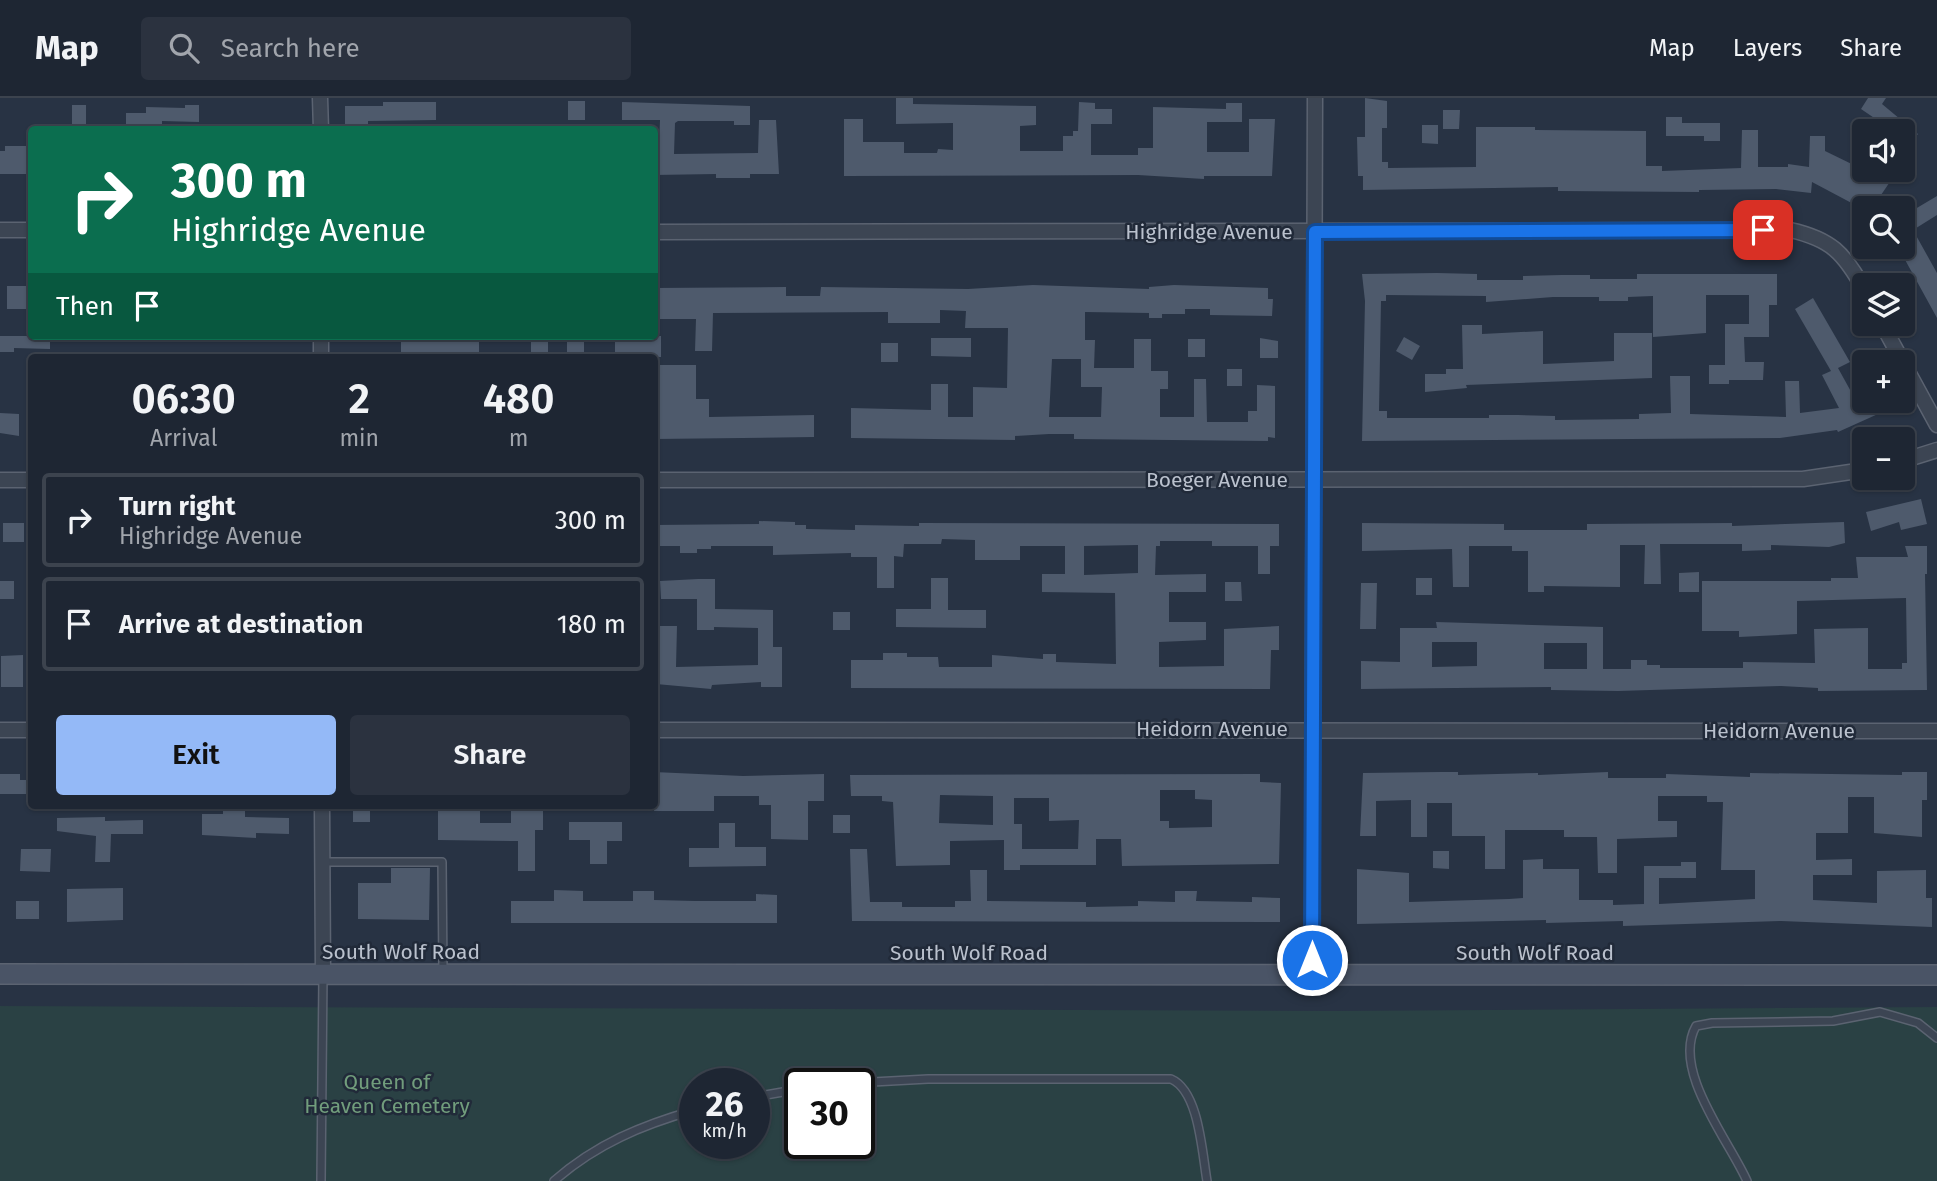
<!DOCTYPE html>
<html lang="en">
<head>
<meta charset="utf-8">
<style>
	body { margin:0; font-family:"Fira Sans",sans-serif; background:#2b323f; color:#f1f3f6; height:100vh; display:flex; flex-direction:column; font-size:26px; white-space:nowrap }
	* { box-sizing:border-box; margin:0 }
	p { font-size:23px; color:#a1a5ac }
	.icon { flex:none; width:38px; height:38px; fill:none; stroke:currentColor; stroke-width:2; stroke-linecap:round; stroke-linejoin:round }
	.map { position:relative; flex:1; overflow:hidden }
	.side { position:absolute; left:28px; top:256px; width:630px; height:455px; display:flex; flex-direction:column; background:#1e2633; border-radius:7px; box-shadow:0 2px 5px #0004,0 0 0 2px #3c434e }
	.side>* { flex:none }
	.banner { position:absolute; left:28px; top:28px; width:630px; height:214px; border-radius:7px; box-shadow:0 2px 5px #0004,0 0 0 2px #3c434e; background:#0b6e4f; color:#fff; overflow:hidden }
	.tools { position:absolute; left:1852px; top:21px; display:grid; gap:14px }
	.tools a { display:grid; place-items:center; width:63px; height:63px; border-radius:7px; background:#1e2633; box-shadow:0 2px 5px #0004,0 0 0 2px #3c434e; font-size:35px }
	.speed { position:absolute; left:679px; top:970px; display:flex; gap:14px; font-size:35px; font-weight:700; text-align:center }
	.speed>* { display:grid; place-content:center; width:91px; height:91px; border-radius:50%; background:#1e2633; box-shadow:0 2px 5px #0004,0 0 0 2px #3c434e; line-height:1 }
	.speed small { font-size:18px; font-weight:400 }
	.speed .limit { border:4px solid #111; border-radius:10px; background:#fff; color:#111 }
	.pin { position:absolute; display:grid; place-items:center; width:60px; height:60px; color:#fff; margin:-30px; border-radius:14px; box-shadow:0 4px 10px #0006 }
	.me { position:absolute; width:77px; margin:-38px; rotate:0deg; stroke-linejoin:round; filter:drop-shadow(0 0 5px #0008) }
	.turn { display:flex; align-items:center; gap:24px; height:147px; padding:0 28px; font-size:32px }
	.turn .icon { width:91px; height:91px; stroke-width:2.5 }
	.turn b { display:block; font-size:49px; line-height:60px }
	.then { display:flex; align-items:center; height:66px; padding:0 28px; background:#0003; gap:14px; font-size:26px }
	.eta { display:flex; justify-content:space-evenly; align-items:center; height:119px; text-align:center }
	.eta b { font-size:42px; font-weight:600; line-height:49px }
	.cta { display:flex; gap:14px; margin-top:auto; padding:14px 28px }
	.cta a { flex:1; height:80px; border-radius:7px; background:#94b9f7; color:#111; font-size:28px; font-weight:600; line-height:80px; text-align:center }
	.cta a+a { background:#2b323f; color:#f1f3f6 }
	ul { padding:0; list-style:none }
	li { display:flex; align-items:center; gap:21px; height:94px; margin:0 14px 10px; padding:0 14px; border:4px solid #3c434e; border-radius:7px }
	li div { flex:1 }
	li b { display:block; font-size:26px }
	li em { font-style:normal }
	header { display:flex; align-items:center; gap:42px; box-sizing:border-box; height:98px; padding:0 35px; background:#1e2633; border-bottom:2px solid #3c434e }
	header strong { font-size:33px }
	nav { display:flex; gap:38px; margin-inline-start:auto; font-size:24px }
	.search { width:490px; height:63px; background:#2b323f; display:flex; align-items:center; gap:18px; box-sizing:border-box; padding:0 24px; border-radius:7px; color:#a1a5ac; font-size:26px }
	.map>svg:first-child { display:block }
</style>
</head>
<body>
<header>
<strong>Map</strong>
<div class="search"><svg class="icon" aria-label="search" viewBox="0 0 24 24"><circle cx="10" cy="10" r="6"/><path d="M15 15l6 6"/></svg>Search here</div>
<nav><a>Map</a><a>Layers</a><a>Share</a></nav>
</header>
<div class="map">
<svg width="1937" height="1083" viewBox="0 0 1937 1083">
	<rect width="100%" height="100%" fill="#283344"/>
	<path fill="#2a4144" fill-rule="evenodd" d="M0,908l1333,5 604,-4v174h-1937zM695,985h59v60h-59zM800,985h59v60h-59z"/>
	<path fill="#4e5a6c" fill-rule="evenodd" d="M896,0h17v6l123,2v19l-16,1v25h43v-15h10v-5h5l1,-29 16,1v6h17v15h-21v31h47v-7h15v-41l73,2v-6h16v19h-35v30h42v-33h26l-3,57h-68v3l-66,-4 -294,1v-57h19v23h41v11h33l1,-4 15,1v-27l-57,1z
		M1365,0l22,3v27h-5v34h6v6l88,-1v-40h59v3l111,1v35h16v5l79,-3 1,-38h16v37h30v-3l21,3 1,-31h15v15l39,19h34l-17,25 17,13h-37l-49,-26 -1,11 -35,-4 -77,1v2l-141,-1v-4l-195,3v-14h-5l-1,-39h8z
		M1868,0h18l-4,6 36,30 -16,19v-22h-20l4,-5 -25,-17z
		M568,3h17v19h-17z
		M383,4h53v18l-68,1v9h-19v-4h-4v-20h38z
		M622,4l128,4v19h-16v-4h-56l-3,2 -1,31 84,-1 1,-33h17l3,54h-29v4h-34v-4l-62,1v-27h5l1,-28h-38z
		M72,7h14v20l-14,-1z
		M185,7h14v17l-37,-1v5l-36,4v-17h20v-6l39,1z
		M1443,12h17l-1,19h-16z
		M1666,19h16v6h38v18h-16v-5h-38z
		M1422,27h16v19l-16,-1z
		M5,48h22l-1,28h-26v-23h5z
		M1937,98v19l-24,15 24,43v45l-39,-71h4v-37l3,5z
		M1437,175l40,1v6h46v-4l38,-1h29v4h47v-5h140v31h-8v32h-25l1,25h19l-1,18h-34v4h-20v-19h16v-41h24v-29h-43v38l-53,4v-41l-25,1v4h-29v-4h-46l-67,5v-6l-100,-1v6h-5l-2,110h8v7h102v-3h29l37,1v4l84,-1v-5l32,-1 -1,-37h20v38l96,3 -1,-36h14l1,32 39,-5 -17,-33 9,-4 -36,-62 18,-11 37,64 -12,6 16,29 10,-5v9h7l7,13 -40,18 -1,-2 -57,8 -418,3 3,-140 -3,-27z
		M1033,187l116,4v-2l25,-2 94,3v11h5l-1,17 -62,-1v-6h-25v5h-23v4h-13v-5l-64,-1v28h10l-1,28h40v-29h17v32h17v18h-8v28h34v-38h12l1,43h41v-11h9v-26l18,1v52l-7,-1v4l-194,-2v-5h-25l-34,2v4l-164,-2v-30l80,2v-26h17v33h25v-30l34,1 1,-60h-43l1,-17 -26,-1v13h-52v-11l-175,1 -1,38h-17l1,-32h-42v-31l132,-1v9h34l1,-9 147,2zM1052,261h29v28h21l-1,30h-52z
		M7,188h22v23h-22z
		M1462,227h20v9l61,-3v33l71,-3v-28h38v45l-186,7 1,3 -42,4v-18h21v-5h17z
		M0,238h50v13l-36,-1v4h-14z
		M567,238h17v16h-17z
		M644,238h17v21h-46v-17h29z
		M1404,239l16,9 -8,14 -16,-9z
		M931,240h40v19l-40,-1z
		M1260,240l18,3v17h-18z
		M1188,241h17v18h-17z
		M479,242v17h-78v-16z
		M531,243h17v16h-17z
		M881,245h17v19h-17z
		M654,267h42v34h13v18l105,-2v22l-159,2z
		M1227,271h15v17h-15z
		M0,315l19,1v22l-19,-3z
		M1921,401l6,25 -26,6 -2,-8 -28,9 -5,-19z
		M759,423l36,1v3h11v4l49,1v-5l64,1v-3l360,1v22h-9v28h-12v-28h-46v-5h-52v5h-4l-1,29 51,-1v18h-37v30h37v18l-47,2v25l65,-1v-37l55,-3v24h-8l-1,39 -419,-1v-28h32v-7h24v4h31l1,10h53v-12l51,4v-5h13v8l60,2 -1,-71 -73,-1v-18h23v-28h-45v14h-45v-20l-33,-1 -1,5h-37l-1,13 -9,-1v32h-17v-31h-26v-4l-78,2v-9h-62v3h-14v4h-17v-7h-26v-21l105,-1zM1138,447v28l-54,2v-29z
		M1844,424l1,21 -16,4 -58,-2v5l-29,1v-7h-82l1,40h-17l1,-39h-25v42l-76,-1v6h-16v-41h-16v-5h-43v41h-16l-1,-38 -90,2v-28l142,1v6h83v-6l145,-1v3z
		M3,425h21v19h-21z
		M1905,448h22v28h-2l2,116 -109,1v-3l-37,-2 -163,5 -67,-1v-3l-190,2v-28l39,1v-34h37l-1,-6 167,5v42h28v-9h16v5h13v3h83v-6l72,1 -1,-34 54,-1v41h34v-6h5l-1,-65 -109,3v33l-58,3v-6h-37v-50h129v-3h27l-2,-21h52zM1432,544h45v24l-45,1zM1544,545h43v26h-43z
		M1699,474v20h-20v-19z
		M931,480h17v32h38v18l-90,-1v-18h35z
		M1416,480h16v17h-16z
		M698,481h17v30l58,1v37h9v40h-21v-5l-49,3 -1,4 -55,-5v-58h21l-1,41 82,-2v-37l-44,-1v3h-17v-31h-36l-1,-18z
		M0,483h14v18h-14z
		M1225,484h16l1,19h-17z
		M1361,485h16l-1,46h-16z
		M833,514h17v18h-17z
		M23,557v32h-22v-31z
		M654,674l89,4 81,-2v27h-16v39l-37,-1v-34h-12v-9h-45v15h-60z
		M1440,674h18v3l80,-2v2l70,-3v6h58v-4l84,3v-4l152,2v-3h25v28h-5v37l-48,-4v-36h-26v36h-32v27l36,-1v16h-39v25l64,3v-32l49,-1v28h6v29l-151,-6 -158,5v-5l-77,2v-3l-189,4v-55l52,4v29l100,-3 14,-1v-38l20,-1v10h36v31h34v5l31,-1v-38h37v-4h15v16h-37v26l96,-5v-29h-34l2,-68h-16v-6h-49v25h19v16l-60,2v34h-19l-1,-36h-33v-7h-59v39h-20v-33h-33v-33h-25v34h-16v-37l-35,1v35h-16l3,-63z
		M0,676h20v6h9v14h-29z
		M1260,676v8l21,1 -2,81 -157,2 -1,-27h-25v26h-76v5h-16v-30l-54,1v24l-54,1 -3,-64 -11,-1v-5h-31l-1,-21zM1160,692h35v9l17,1v27l-43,1v-7h-9zM940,697l53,1v29l-54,-2zM1014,700h35v23l30,-1 -1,29h-56v-25h-8z
		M223,707h22v12l44,1v16l-33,-1v5l-54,-3v-21h21z
		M353,707h17v17h-17z
		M438,707h42v18h31v-12h32v19h-8v41h-17v-30l-80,-1z
		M833,717h17v18h-17z
		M105,719v4l38,-1v14h-32l-1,28h-15l1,-26 -39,-5v-13z
		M569,724h53v19h-15v23h-17v-24h-21z
		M719,725h16v24h31v19l-77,1v-19h30z
		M21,751h30l-1,23 -30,-1z
		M850,751h17l3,53h32v5h53v-6h16l-1,-31h17v31l99,1v5l52,-1v-5l37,1v-11h22l-1,10 56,1v-5l28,1v24l-428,-1z
		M1433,753h16v18l-16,-1z
		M391,770h39l-1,52 -71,-1v-36h33z
		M123,790v32l-56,2v-33z
		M554,792l29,1v10h50v-10h21v9l41,1h61v-7l21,1v28h-266v-22h43z
		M16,803h23v18h-23z"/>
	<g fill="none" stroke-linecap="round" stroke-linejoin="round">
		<g stroke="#5b6371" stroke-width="10">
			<path id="service" d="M323,764h119l1,111
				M854,985l74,-4h243c28,12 31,73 36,102
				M754,999l46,-8
				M321,1083l2,-206
				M554,1083c42,-37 88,-56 141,-71
				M1747,1083c-17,-39 -76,-111 -51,-155l16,-3 121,-2 47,-9 38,11 19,15"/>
		</g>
		<g stroke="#5b6371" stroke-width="17">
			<path id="minor" d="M320,0l1,32
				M0,132h32
				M654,134l1136,-2c41,9 54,23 74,59
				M1882,226l55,101
				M321,259v-21
				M1902,363l35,-11
				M0,382h32
				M654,382l1149,-1 61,-9
				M0,632h32
				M654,632l1283,1
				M322,707l1,170
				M1312,879l3,-879"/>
		</g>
		<g stroke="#5b6371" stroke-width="22">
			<path id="secondary" d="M0,876l1937,1"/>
		</g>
		<use href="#service" stroke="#3c4553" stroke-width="7"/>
		<use href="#minor" stroke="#3c4553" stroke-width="14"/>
		<use href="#secondary" stroke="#4a5466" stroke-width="19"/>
	</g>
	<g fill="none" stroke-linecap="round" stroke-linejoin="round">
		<g stroke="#114b97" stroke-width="18">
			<path id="route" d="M1312,862l3,-728 448,-2"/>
		</g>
		<use href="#route" stroke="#1a73e8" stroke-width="12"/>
	</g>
	<g text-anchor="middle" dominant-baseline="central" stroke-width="5" stroke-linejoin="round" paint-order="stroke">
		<g font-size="21" fill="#bac1cd" stroke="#212a39">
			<text x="1209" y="134">Highridge Avenue</text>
			<text x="1217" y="382">Boeger Avenue</text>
			<text x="1212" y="631">Heidorn Avenue</text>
			<text x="1779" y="633">Heidorn Avenue</text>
			<text x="401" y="854">South Wolf Road</text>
			<text x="969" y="855">South Wolf Road</text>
			<text x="1535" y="855">South Wolf Road</text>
		</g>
		<g font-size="21" fill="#719d7c" stroke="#212a39">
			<text x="387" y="984">Queen of<tspan x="387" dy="24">Heaven Cemetery</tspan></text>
		</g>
	</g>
</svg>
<div class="tools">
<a><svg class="icon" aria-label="sound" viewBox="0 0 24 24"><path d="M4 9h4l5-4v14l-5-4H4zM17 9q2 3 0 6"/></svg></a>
<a><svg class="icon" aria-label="search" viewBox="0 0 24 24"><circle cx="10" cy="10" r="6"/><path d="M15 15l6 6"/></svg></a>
<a><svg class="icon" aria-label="layers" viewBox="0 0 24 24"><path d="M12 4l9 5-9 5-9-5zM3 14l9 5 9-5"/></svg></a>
<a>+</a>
<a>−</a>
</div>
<div class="speed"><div>26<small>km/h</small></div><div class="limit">30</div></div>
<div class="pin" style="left:1763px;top:132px;background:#d93025"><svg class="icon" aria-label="arrive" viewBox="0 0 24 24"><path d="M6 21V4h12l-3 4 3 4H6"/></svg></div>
<svg class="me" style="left:1312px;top:862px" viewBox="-20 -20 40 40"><circle r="17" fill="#1a73e8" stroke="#fff" stroke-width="3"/><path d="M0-11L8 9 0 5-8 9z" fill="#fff"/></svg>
<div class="banner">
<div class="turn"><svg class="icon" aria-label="right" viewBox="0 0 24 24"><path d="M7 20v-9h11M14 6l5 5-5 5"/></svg><div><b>300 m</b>Highridge Avenue</div></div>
<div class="then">Then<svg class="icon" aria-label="arrive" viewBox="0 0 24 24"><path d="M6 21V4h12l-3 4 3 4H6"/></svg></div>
</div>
<section class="side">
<div class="eta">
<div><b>06:30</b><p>Arrival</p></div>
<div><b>2</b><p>min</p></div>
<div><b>480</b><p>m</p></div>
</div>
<ul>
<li><svg class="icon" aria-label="right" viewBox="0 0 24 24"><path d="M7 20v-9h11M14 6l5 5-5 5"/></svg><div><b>Turn right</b><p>Highridge Avenue</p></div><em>300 m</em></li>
<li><svg class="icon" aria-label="arrive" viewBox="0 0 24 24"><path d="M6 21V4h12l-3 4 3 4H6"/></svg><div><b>Arrive at destination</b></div><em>180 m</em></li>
</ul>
<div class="cta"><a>Exit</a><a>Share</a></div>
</section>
</div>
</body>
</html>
